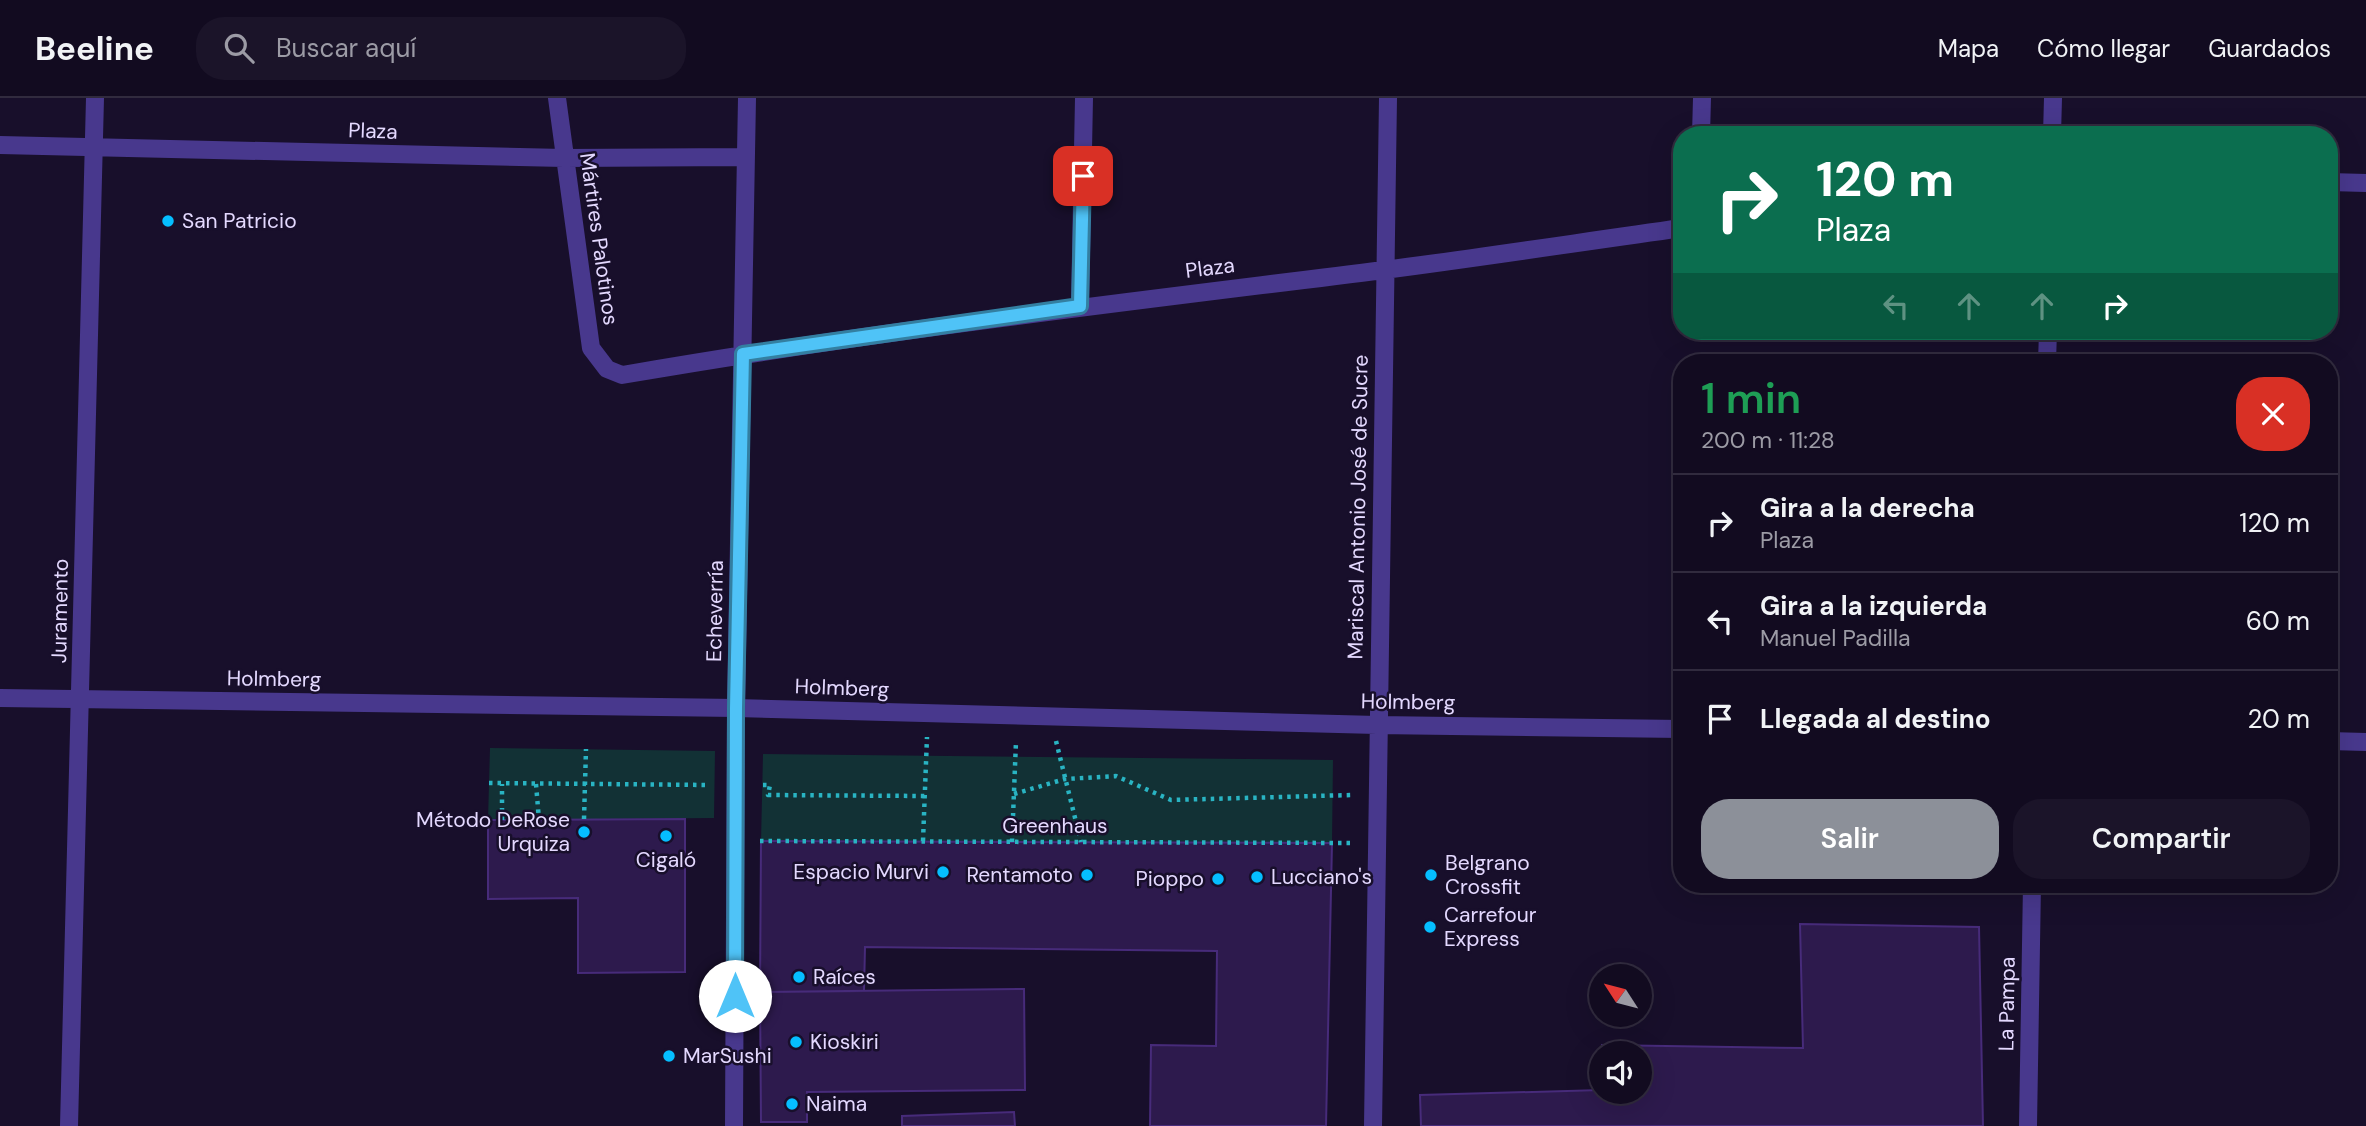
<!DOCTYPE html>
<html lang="es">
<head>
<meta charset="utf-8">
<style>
	body { margin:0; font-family:"DM Sans",sans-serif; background:#1b1429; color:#f1f3f6; height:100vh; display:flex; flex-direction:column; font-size:26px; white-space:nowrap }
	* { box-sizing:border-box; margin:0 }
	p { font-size:23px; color:#9c9ba5 }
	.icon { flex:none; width:38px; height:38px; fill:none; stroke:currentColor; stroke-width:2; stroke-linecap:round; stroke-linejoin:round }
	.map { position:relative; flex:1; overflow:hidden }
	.sheet { position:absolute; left:1673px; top:256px; width:665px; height:539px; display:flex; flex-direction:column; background:#120b20; border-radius:28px; box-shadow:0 7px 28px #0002,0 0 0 2px #312b3e }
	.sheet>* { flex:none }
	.hud { position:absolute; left:1673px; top:28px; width:665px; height:214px; border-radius:28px; box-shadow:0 7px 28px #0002,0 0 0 2px #312b3e; background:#0b6e4f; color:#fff; overflow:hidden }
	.needle { width:46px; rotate:306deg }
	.tools { position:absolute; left:1589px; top:866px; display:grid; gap:14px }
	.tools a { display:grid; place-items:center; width:63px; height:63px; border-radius:50%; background:#120b20; box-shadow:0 7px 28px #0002,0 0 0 2px #312b3e; font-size:35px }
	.pin { position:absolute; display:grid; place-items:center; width:60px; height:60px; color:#fff; margin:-30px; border-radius:14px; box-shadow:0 4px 10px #0006 }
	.me { position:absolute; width:77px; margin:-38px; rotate:0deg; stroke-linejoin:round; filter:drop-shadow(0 0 5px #0008) }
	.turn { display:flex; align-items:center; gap:24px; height:147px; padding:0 28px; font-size:32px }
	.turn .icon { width:91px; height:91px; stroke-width:2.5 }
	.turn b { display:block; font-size:49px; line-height:60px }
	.lanes { display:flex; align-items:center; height:66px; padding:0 28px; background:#0003; justify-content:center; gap:35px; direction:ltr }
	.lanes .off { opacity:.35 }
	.round { display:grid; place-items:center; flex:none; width:74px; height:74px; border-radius:28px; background:#1b1429 }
	.overview { display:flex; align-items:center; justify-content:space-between; height:119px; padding:0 28px }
	h1 { font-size:42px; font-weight:600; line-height:52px; color:#1e9e55 }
	.primary-button { display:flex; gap:14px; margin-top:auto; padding:14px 28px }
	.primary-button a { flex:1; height:80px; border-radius:28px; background:#8c9099; color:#fff; font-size:28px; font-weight:600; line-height:80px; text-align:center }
	.primary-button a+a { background:#1b1429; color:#f1f3f6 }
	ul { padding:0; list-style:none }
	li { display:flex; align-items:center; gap:21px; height:98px; padding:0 28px; border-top:2px solid #312b3e }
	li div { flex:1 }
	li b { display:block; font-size:26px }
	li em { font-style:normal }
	header { display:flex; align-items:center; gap:42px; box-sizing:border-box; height:98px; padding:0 35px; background:#120b20; border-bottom:2px solid #312b3e }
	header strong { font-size:33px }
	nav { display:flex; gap:38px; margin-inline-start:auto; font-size:24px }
	.search { width:490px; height:63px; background:#1b1429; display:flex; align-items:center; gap:18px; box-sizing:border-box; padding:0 24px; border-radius:28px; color:#9c9ba5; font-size:26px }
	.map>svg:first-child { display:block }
</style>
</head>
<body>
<header>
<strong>Beeline</strong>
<div class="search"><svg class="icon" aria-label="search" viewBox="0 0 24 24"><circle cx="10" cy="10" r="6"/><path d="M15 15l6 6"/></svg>Buscar aquí</div>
<nav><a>Mapa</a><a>Cómo llegar</a><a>Guardados</a></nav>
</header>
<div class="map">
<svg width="2366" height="1028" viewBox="0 0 2366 1028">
	<rect width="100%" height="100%" fill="#180f2b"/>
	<path fill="#123135" d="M490,650l225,3 -1,67 -226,2z
		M763,656l570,6 -1,83 -571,-2z"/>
	<path fill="#2d1a4d" stroke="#472b7a" stroke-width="2" d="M685,721v153l-107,1v-75l-90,1v-79z
		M761,743l571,2 -6,283h-176l1,-81 65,1 1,-95 -352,-4 -1,44 -104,1z
		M1800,826l179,3 4,199h-562l-1,-31 181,-5v2h39v-38h-38v-9l201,3z
		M1024,891l1,101 -218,2v30h-46l-1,-130z
		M1014,1014l1,14h-113v-10z"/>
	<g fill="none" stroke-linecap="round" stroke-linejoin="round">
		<path stroke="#29b4c3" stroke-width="4.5" stroke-dasharray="3.5 5" stroke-linecap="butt" d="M1056,643l25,101
			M489,685l220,2
			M536,686l3,36
			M763,687h7l-2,10 157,1
			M1014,696l51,-15 51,-3 55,24 181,-5
			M584,721l2,-70
			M502,722v-36
			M760,743l590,2
			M923,743l4,-104
			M1012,744l4,-101"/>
		<path stroke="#48388d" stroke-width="18" d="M557,0l34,250 16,21 15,6c253,-44 507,-73 762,-105 99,-13 198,-28 298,-42
			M1701,37l1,-37
			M0,47l564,13 180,-1
			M2329,84l37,1
			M1080,208l4,-208
			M0,600l736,10 641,17 305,4
			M2329,643l37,1
			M69,1028l26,-1028
			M734,1028l2,-418 11,-610
			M1373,1028l15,-1028"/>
		<path stroke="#48388d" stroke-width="18" d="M2052,37l1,-37
			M2047,264l1,-31
			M2028,1028l4,-242"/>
	</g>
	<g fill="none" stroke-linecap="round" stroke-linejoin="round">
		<g stroke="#337fa1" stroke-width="18">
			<path id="route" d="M735,898l1,-288 7,-354 337,-48 3,-130"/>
		</g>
		<use href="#route" stroke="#4fc3f7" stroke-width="12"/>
	</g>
	<g fill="#05beff" stroke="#180f2b" stroke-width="2.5">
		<circle cx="168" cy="123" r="7"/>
		<circle cx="584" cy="734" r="7"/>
		<circle cx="666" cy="738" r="7"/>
		<circle cx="943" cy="774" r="7"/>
		<circle cx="1087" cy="777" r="7"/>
		<circle cx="1431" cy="777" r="7"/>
		<circle cx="1257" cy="779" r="7"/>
		<circle cx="1218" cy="781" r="7"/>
		<circle cx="1430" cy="829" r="7"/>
		<circle cx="799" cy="879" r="7"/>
		<circle cx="796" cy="944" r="7"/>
		<circle cx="669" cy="958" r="7"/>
		<circle cx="792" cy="1006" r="7"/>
	</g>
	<g text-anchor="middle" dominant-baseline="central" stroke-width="5" stroke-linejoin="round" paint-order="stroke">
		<g font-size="21" fill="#e4d9ff" stroke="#180f2b">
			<text transform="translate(373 33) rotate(2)">Plaza</text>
			<text transform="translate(599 141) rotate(82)">Mártires Palotinos</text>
			<text transform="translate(1210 170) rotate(-7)">Plaza</text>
			<text transform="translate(1358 409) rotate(-89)">Mariscal Antonio José de Sucre</text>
			<text transform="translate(60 513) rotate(-89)">Juramento</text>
			<text transform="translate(715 513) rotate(-89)">Echeverría</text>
			<text transform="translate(274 581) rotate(1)">Holmberg</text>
			<text transform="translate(842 590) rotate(2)">Holmberg</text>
			<text transform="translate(1408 604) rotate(1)">Holmberg</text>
			<text x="1055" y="728">Greenhaus</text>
			<text transform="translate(2007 906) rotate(-89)">La Pampa</text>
		</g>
		<g font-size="21" fill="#e4d9ff" stroke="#180f2b" text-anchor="start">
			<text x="182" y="123">San Patricio</text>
			<text x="570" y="722" text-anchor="end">Método DeRose<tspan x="570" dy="24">Urquiza</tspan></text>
			<text x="666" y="762" text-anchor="middle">Cigaló</text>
			<text x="1445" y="765">Belgrano<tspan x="1445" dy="24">Crossfit</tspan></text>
			<text x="929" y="774" text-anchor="end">Espacio Murvi</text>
			<text x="1073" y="777" text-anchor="end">Rentamoto</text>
			<text x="1271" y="779">Lucciano's</text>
			<text x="1204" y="781" text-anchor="end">Pioppo</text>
			<text x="1444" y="817">Carrefour<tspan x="1444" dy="24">Express</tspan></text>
			<text x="813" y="879">Raíces</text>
			<text x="810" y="944">Kioskiri</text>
			<text x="683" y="958">MarSushi</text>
			<text x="806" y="1006">Naima</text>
		</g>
	</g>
</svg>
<div class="tools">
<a><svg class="needle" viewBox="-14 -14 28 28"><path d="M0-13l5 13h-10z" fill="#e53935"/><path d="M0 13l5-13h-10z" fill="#9c9ba5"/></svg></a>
<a><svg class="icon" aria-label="sound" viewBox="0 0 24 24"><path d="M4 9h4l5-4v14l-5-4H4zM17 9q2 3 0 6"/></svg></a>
</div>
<div class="pin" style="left:1083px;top:78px;background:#d93025"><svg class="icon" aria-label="arrive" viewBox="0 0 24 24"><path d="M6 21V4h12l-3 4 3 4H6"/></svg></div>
<svg class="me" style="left:735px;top:898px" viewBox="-20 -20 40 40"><circle r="19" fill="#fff"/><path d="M0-13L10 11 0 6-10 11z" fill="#4fc3f7"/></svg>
<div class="hud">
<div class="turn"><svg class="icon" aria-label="right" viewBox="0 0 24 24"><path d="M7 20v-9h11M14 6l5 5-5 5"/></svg><div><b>120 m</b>Plaza</div></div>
<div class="lanes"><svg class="icon off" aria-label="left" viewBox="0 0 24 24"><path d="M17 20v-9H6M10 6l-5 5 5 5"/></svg><svg class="icon off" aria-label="ahead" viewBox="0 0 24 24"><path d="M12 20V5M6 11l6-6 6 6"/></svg><svg class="icon off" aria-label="ahead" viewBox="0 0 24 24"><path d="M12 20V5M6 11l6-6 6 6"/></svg><svg class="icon" aria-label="right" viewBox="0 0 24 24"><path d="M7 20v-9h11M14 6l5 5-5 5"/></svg></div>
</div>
<section class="sheet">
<div class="overview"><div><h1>1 min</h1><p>200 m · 11:28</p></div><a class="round" style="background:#d93025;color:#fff"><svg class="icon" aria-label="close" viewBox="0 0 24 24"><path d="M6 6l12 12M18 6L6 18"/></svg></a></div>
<ul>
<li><svg class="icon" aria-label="right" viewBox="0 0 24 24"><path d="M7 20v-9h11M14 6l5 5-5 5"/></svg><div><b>Gira a la derecha</b><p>Plaza</p></div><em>120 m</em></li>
<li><svg class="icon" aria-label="left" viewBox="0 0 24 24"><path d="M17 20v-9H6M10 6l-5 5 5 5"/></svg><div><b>Gira a la izquierda</b><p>Manuel Padilla</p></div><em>60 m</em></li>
<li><svg class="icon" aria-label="arrive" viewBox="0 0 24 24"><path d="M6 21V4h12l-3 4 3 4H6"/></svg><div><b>Llegada al destino</b></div><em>20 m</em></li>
</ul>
<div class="primary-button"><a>Salir</a><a>Compartir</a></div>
</section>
</div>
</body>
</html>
